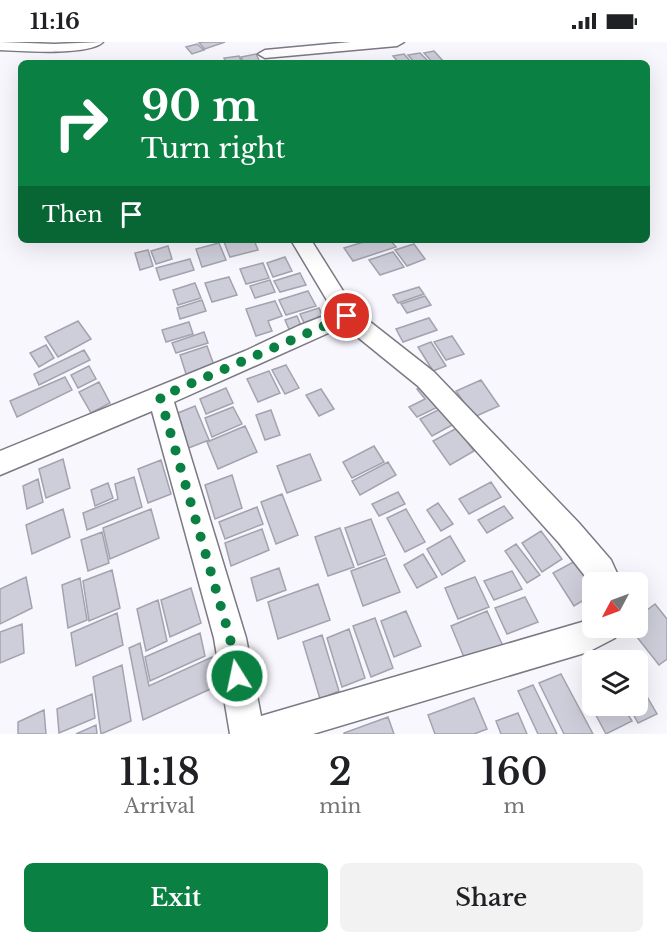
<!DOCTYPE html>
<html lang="en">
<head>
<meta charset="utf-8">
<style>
	body { margin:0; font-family:"Libre Baskerville",serif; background:#f2f2f2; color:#202124; height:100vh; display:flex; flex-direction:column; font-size:22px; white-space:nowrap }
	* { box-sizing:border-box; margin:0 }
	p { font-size:20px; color:#757577 }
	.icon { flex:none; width:33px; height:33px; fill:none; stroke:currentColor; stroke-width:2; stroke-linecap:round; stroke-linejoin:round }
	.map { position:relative; height:692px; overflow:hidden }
	.panel { display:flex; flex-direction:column; background:#fff; flex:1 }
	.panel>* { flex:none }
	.banner { position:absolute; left:18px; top:18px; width:632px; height:183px; border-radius:9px; box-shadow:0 6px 24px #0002; background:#0b8043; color:#fff; overflow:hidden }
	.needle { width:39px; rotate:229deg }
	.controls { position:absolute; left:582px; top:530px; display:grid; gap:12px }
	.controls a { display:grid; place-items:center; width:66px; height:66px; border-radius:9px; background:#fff; box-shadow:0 6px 24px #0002; font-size:30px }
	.pin { position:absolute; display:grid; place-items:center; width:51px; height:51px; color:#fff; margin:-26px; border:3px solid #fff; border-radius:50%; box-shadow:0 2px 6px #0007 }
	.me { position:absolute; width:66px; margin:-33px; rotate:350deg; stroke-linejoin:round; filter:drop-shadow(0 0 4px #0008) }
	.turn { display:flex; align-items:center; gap:21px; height:126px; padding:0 24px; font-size:27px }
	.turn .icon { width:78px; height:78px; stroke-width:2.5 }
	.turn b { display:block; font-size:42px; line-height:51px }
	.then { display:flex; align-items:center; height:57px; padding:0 24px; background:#0003; gap:12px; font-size:22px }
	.eta { display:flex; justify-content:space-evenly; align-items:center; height:102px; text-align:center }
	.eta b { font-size:36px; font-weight:600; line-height:42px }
	.button { display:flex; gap:12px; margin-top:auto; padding:12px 24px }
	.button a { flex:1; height:69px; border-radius:9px; background:#0b8043; color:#fff; font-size:24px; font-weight:600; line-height:69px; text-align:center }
	.button a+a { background:#f2f2f2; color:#202124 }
	.status { display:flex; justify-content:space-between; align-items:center; height:42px; padding:0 30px; background:#fff; direction:ltr }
	.status svg { height:16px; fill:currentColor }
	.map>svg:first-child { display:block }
</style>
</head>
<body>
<div class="status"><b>11:16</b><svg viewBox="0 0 49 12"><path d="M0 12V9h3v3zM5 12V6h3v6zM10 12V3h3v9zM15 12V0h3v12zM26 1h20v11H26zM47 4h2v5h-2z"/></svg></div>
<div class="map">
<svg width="667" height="692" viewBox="0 0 667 692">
	<rect width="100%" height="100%" fill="#f9f7fe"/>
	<path fill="#cdced9" stroke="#a2a3ae" stroke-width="1.5" d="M225,0l-20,7 -6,-6 4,-1z
		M197,2l7,6 -12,4 -6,-7z
		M434,9l10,11 -11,1 -9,-10z
		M420,11l8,8 -13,2 -7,-8z
		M256,12l4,8 -16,1 -3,-6z
		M404,12l7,8 -12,1 -6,-7z
		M239,14l3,7h-16l-2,-5z
		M233,198h21l4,10 -28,7 -6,-15z
		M370,198h20l6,7 -43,14 -9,-13z
		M219,201l7,17 -24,7 -6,-18z
		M414,202l11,15 -18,7 -12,-16z
		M168,204l4,13 -16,5 -5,-13z
		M148,208l5,16 -13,4 -5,-17z
		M393,210l11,15 -24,8 -11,-15z
		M285,215l7,14 -19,6 -6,-14z
		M190,217l4,11 -34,10 -4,-12z
		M263,221l6,15 -23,6 -6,-15z
		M300,231l6,12 -26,7 -6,-11z
		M229,235l8,18 -25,7 -7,-19z
		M270,238l5,12 -20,6 -5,-12z
		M195,241l6,15 -23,7 -5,-15z
		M419,245l5,7 -26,9 -5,-8z
		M308,249l8,15 -30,9 -7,-15z
		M425,254l6,9 -24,8 -6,-9z
		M202,258l4,11 -26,8 -3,-11z
		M275,259l7,15 -14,5 4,10 -16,5 -10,-27z
		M319,266l5,11 -19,6 -5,-11z
		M297,274l6,14 -12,4 -6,-14z
		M429,276l8,12 -34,12 -7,-13z
		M78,279l13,18 -33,18 -13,-20z
		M189,280l4,12 -27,8 -4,-12z
		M204,290l4,11 -32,10 -4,-10z
		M452,294l12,18 -18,6 -12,-18z
		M431,300l15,24 -13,5 -15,-24z
		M46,303l8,13 -15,9 -9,-14z
		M207,304l8,22 -28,9 -7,-22z
		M84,308l6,10 -51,25 -5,-11z
		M286,323l13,23 -14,6 -13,-24z
		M89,324l7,13 -18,9 -7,-13z
		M269,329l11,22 -22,9 -11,-23z
		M65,335l7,13 -55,27 -7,-16z
		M481,338l18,26 -25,11 -18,-26z
		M99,340l11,21 -19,10 -12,-21z
		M427,343l15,20 -25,12 -8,-10 16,-8 -8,-10z
		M226,346l7,15 -27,11 -6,-15z
		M321,347l13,20 -15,7 -13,-21z
		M195,364l14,34 -23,9 -13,-34z
		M233,365l9,17 -30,13 -7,-19z
		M442,366l12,16 -22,12 -12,-17z
		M271,368l9,25 -15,5 -9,-25z
		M245,384l12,26 -39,17 -11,-27z
		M457,386l17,23 -24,14 -17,-24z
		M374,404l10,16 -32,16 -9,-16z
		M310,412l11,26 -34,13 -10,-27z
		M63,417l7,29 -24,10 -7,-29z
		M161,418l10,34 -23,9 -10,-34z
		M388,420l8,13 -36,20 -8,-14z
		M232,433l10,33 -27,11 -10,-34z
		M134,435l8,30 -55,23 -4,-17 35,-14 -3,-15z
		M38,437l5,23 -16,7 -4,-23z
		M491,440l10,15 -32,17 -10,-15z
		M108,441l5,15 -18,8 -4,-16z
		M398,450l7,12 -26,12 -7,-12z
		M282,452l16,41 -22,9 -15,-42z
		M438,461l15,21 -12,7 -14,-21z
		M504,464l9,12 -26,15 -9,-13z
		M257,465l6,17 -38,15 -6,-17z
		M63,467l7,28 -38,17 -6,-29z
		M151,467l8,29 -49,21 -7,-31z
		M406,467l19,33 -20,10 -18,-34z
		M371,477l14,36 -27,10 -13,-37z
		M340,486l14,39 -26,9 -13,-39z
		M262,487l7,21 -38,16 -6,-23z
		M541,489l21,28 -20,13 -20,-29z
		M102,490l7,31 -21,8 -7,-31z
		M450,494l15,25 -23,14 -15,-26z
		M516,502l24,31 -13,8 -22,-32z
		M423,512l14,23 -20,11 -13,-23z
		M386,516l14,34 -37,14 -12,-35z
		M577,518l15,23v12l-18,11 -21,-33z
		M279,526l7,22 -29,11 -6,-23z
		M112,528l8,38 -31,13 -6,-40z
		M512,529l10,18 -28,11 -10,-19z
		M26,535l6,31 -32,16v-35z
		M475,535l14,30 -31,12 -13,-31z
		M80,536l7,42 -19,8 -6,-43z
		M318,542l12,36 -52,19 -10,-37z
		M191,546l10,35 -31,14 -9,-37z
		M525,555l13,25 -31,12 -12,-26z
		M158,558l9,41 -21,10 -9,-42z
		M655,562l12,15v40l-8,6 -30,-38h9v-10z
		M406,569l15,35 -27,11 -13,-36z
		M487,569l16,35 -37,16 -15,-36z
		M117,571l6,32 -47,21 -5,-33z
		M375,576l18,50 -22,9 -18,-51z
		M22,582l2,29 -24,10v-31z
		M349,587l16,49 -23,9 -15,-49z
		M200,591l5,23 -55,25 -5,-24z
		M322,593l17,56 -19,8 -17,-57z
		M140,601l9,43 63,-29 7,28 -76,35 -14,-72z
		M122,623l9,56 -30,13 -8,-57z
		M561,632l32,60h-29l-25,-51z
		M638,639l19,33 -19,9 -10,-18h10z
		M533,643l24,49h-19l-20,-43z
		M592,645v18h30l10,16 -26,13 -23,-43z
		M92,652l3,24 -36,15 -2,-24z
		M474,656l13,31 -13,5h-39l-7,-19z
		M44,668l2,24h-28v-12z
		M518,671l9,21h-26l-5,-13z
		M388,675l6,17h-50v-1z
		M96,683l1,9h-21z"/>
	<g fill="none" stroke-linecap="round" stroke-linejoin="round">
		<g stroke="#7c7983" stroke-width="3">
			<path id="minor" d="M0,0l54,2 49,-2c-14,14 -82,9 -103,8z
				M351,0h53l-7,4 -132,12 -7,-4 7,-4z
				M291,198h20l44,70 79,62 145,151 32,37 10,22h-29v3l-33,-42 -141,-157 -74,-60 -170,76 72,236 15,78 321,-94 10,-6v11h28l-5,11 -27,14 -275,82h-83l-16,-96 -62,-227 -152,64v-24l245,-100 53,-25 36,-14z"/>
		</g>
		<use href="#minor" fill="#fff" fill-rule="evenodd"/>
	</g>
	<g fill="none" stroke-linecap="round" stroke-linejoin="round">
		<path stroke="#0b8043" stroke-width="10" stroke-dasharray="0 18" d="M237,634l-7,-38 -70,-241 187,-81"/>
	</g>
</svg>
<div class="controls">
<a><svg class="needle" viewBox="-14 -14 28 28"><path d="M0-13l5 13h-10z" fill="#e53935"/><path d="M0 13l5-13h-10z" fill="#757577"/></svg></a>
<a><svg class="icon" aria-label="layers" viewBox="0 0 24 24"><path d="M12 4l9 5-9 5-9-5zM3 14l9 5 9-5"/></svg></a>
</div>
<div class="pin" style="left:347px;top:274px;background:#d93025"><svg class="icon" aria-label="arrive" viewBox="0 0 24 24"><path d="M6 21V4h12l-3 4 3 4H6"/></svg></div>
<svg class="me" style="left:237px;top:634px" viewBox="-20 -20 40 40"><circle r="17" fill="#0b8043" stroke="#fff" stroke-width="3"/><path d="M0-11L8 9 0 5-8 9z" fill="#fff"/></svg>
<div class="banner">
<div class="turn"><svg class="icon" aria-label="right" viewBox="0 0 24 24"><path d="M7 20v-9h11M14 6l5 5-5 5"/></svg><div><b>90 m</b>Turn right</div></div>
<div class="then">Then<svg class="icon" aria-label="arrive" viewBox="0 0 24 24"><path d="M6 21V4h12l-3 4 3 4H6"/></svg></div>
</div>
</div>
<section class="panel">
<div class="eta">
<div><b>11:18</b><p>Arrival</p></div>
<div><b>2</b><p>min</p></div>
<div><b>160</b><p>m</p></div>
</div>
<div class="button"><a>Exit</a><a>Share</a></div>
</section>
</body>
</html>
